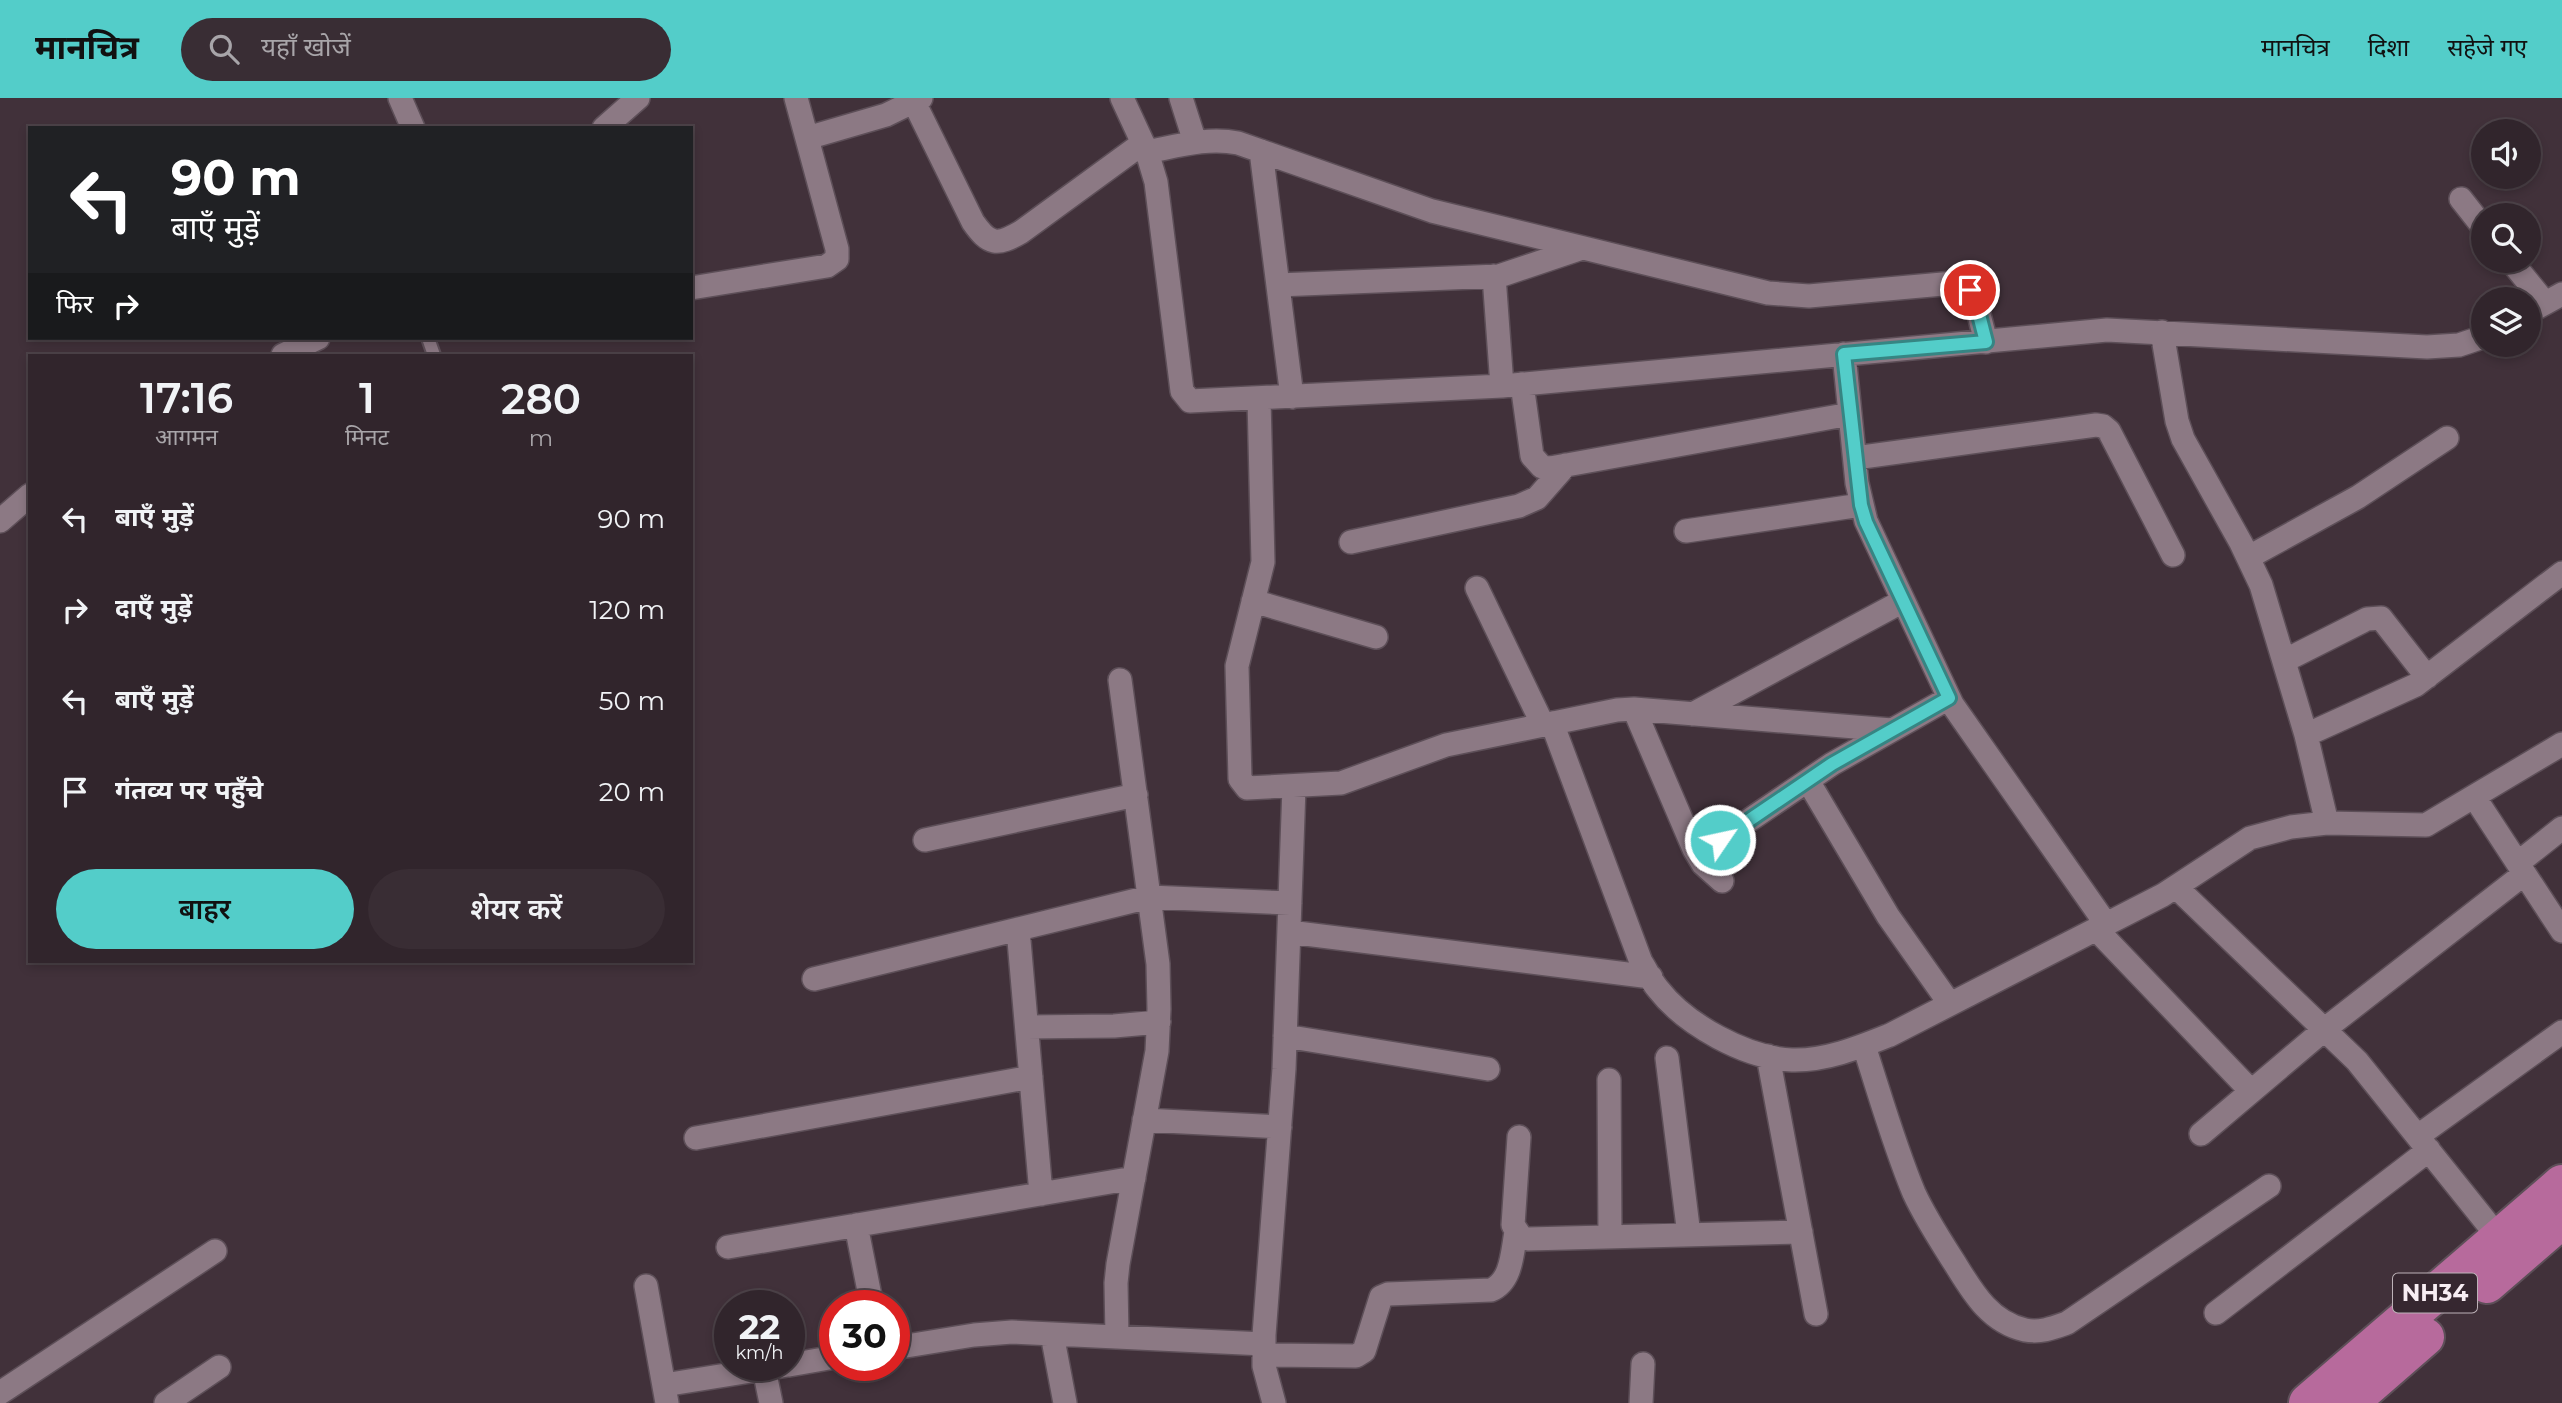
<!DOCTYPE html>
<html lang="hi">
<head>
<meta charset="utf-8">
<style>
	body { margin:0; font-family:Montserrat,"Noto Sans Devanagari",sans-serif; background:#392d34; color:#f1f3f6; height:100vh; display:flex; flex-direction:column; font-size:26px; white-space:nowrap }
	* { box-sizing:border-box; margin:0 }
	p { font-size:23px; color:#a8a5a9 }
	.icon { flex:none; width:38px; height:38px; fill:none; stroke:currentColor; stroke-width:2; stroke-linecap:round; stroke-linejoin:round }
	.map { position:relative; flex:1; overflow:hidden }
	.details { position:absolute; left:28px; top:256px; width:665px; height:609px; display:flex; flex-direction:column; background:#31252c; border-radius:0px; box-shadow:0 4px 10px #0003,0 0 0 2px #4c4248 }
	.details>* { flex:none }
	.top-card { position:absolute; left:28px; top:28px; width:665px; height:214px; border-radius:0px; box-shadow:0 4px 10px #0003,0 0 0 2px #4c4248; background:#202124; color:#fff; overflow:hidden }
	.tools { position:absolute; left:2471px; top:21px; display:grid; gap:14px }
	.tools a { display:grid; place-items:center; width:70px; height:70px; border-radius:50%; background:#31252c; box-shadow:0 4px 10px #0003,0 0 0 2px #4c4248; font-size:35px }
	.speed { position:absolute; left:714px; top:1192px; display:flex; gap:14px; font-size:35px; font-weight:700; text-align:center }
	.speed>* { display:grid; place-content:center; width:91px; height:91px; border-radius:50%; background:#31252c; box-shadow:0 4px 10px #0003,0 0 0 2px #4c4248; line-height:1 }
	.speed small { font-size:18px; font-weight:400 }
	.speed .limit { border:10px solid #d22; background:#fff; color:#111 }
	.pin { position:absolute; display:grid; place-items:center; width:60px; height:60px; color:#fff; margin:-30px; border:4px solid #fff; border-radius:50%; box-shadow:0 2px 7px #0007 }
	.me { position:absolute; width:77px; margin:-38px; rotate:56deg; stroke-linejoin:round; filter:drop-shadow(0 0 5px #0008) }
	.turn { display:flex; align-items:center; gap:24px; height:147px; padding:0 28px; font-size:32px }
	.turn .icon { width:91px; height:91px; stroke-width:2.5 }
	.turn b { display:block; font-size:49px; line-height:60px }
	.then { display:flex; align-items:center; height:66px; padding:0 28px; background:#0003; gap:14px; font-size:26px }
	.eta { display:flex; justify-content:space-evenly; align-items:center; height:119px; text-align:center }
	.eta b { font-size:42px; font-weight:600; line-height:49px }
	.button { display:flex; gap:14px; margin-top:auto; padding:14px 28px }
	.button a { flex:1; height:80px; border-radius:42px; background:#53cdc9; color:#111; font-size:28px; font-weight:600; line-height:80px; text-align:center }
	.button a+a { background:#392d34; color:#f1f3f6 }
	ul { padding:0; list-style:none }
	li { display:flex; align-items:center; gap:21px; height:91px; padding:0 28px }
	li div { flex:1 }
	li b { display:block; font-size:26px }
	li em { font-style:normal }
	header { display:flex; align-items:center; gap:42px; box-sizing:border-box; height:98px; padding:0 35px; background:#53cdc9; color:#111 }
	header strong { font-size:33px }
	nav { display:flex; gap:38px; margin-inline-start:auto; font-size:24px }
	.search { width:490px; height:63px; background:#392d34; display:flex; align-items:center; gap:18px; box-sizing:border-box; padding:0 24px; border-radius:38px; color:#a8a5a9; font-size:26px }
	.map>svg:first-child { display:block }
</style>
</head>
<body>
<header>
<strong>मानचित्र</strong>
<div class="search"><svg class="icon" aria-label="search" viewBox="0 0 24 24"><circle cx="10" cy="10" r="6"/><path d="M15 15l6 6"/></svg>यहाँ खोजें</div>
<nav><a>मानचित्र</a><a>दिशा</a><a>सहेजे गए</a></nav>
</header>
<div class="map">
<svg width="2562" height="1305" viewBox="0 0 2562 1305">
	<rect width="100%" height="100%" fill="#41313a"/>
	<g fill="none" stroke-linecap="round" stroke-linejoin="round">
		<g stroke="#5d4f58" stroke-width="16">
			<path id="service" d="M428,240l6,17"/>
		</g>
		<g stroke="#5d4f58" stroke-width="26">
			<path id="minor" d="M400,0l13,30
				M1122,0l25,54 9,30 26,209 8,10 312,-15 605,-56 320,17 32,-2 24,-8
				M1181,0l14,44
				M914,4l59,120c16,23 24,24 48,10l122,-89
				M604,30l34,-30
				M807,40l79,-23 35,-17
				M1261,53l31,246
				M1147,54c31,-6 60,-15 91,-9l194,68 336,82 41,3 145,-13 10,2 11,14 11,43
				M2461,101l22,28
				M2511,163l34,42
				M1494,178l8,110
				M1278,187l221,-9 83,-28
				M691,190l136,-22 10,-7v-10l-41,-151
				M2529,214l33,-18
				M2162,234l15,89 6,18 58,104 20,42 45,150 21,88
				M1844,256l13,129 9,38 86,183 154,220
				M283,257l35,-17
				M1522,286l10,72 10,11 8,1 300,-54
				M1259,301l4,163 -26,104 3,113 7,9 94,-5 105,-38 171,-35 17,-1 258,21
				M1855,360l241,-33 7,1 6,5 64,124
				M0,423l30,-26
				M1686,433l175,-26
				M1351,444l168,-36 18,-8 29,-33
				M2249,459l109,-60 89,-59
				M1477,490l66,137
				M1253,503l123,36
				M2284,563l83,-42 14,-1 46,59
				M1634,611l60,140 9,15 19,17
				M1693,616l210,-113
				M1552,625l89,239c6,9 10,19 17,27 28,36 88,69 134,71 34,1 68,-13 98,-25l273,-140 87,-57 41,-11 36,-4 99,2 136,-81
				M2306,637l110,-50 146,-112
				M1808,683l80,135 62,88
				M2475,700l87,133
				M925,742l211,-45
				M1698,757l134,-91 117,-66
				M2518,765l44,-35
				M2176,789l181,174 142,177
				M1018,831l23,265
				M2096,831l155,162
				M1289,834l362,45
				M814,881l335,-82 141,6
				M1027,929l87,-1 45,-4
				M1285,938l203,33
				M1864,948c16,49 30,99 50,147 11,24 26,47 40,69 18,29 35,60 71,68 15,3 28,-2 42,-7l202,-137
				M1768,958l48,258
				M1667,960l22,177
				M1609,982l1,157
				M1144,1022l136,7
				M2201,1036l124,-105 199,-155
				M2418,1038l144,-104
				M1519,1039l-6,88 8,12 7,2 273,-7
				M696,1040l335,-61
				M856,1127l16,81
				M728,1149l406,-69
				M646,1188l21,117
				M2216,1215l213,-163
				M1052,1236l13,69
				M1117,1239l-1,-54 2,-19 39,-213 2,-42 -1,-45 -38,-284
				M894,1250l80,-13 38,-3 252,12
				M1264,1257l92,1 8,-5 17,-54 7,-3 103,-4c21,-9 21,-37 25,-58
				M789,1267l46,-8
				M764,1271l7,34
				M664,1287l124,-20
				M0,1295l215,-142
				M166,1305l53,-36
				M1274,1305l-10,-37v-31l20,-266 10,-282
				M1641,1305l2,-39"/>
		</g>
		<g stroke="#5d4f58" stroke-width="42">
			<path id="trunk" d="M2487,1186l75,-65
				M2308,1305l254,-219
				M2349,1305l76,-66"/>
		</g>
		<use href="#service" stroke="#8c7984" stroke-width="12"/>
		<use href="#minor" stroke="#8c7984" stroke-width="23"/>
		<use href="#trunk" stroke="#b76a9c" stroke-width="38"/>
	</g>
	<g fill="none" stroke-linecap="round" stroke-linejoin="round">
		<g stroke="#368583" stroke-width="18">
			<path id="route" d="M1720,742l112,-76 117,-66 -83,-176 -5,-17 -17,-151 142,-12 -11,-43 -5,-9"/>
		</g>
		<use href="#route" stroke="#53cdc9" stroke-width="12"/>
	</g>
	<g text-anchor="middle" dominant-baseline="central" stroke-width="7" stroke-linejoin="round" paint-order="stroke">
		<rect fill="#362730" stroke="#bdb2b8" stroke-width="2" x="2393" y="1175.5" width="84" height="39" rx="5"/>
		<g font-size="23" font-weight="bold" fill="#f7edf3">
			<text x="2435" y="1195">NH34</text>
		</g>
	</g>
</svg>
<div class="tools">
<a><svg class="icon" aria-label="sound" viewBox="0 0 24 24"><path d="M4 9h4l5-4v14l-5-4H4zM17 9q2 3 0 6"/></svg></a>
<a><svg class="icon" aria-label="search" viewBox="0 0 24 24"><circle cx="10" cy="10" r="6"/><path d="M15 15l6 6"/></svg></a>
<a><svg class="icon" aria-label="layers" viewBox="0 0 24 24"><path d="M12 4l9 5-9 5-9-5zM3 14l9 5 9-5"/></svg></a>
</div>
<div class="speed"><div>22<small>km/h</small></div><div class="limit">30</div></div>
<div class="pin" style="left:1970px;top:192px;background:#d93025"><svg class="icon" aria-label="arrive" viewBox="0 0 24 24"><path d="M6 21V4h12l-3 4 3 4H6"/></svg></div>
<svg class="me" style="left:1720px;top:742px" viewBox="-20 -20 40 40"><circle r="17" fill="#53cdc9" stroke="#fff" stroke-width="3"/><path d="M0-11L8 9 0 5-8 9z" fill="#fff"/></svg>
<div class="top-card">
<div class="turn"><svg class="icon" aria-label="left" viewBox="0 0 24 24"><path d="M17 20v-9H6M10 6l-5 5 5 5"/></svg><div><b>90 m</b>बाएँ मुड़ें</div></div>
<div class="then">फिर<svg class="icon" aria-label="right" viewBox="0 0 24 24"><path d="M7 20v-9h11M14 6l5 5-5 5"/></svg></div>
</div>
<section class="details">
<div class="eta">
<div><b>17:16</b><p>आगमन</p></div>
<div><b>1</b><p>मिनट</p></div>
<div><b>280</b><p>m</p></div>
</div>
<ul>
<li><svg class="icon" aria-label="left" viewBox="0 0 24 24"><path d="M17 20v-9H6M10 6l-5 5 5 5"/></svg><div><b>बाएँ मुड़ें</b></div><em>90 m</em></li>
<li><svg class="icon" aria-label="right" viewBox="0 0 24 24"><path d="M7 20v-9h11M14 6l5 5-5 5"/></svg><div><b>दाएँ मुड़ें</b></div><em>120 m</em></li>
<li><svg class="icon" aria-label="left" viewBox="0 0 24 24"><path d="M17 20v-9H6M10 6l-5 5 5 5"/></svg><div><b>बाएँ मुड़ें</b></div><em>50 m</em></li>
<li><svg class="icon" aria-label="arrive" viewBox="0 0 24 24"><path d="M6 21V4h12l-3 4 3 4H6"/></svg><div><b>गंतव्य पर पहुँचे</b></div><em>20 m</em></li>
</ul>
<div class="button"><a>बाहर</a><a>शेयर करें</a></div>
</section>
</div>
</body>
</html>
